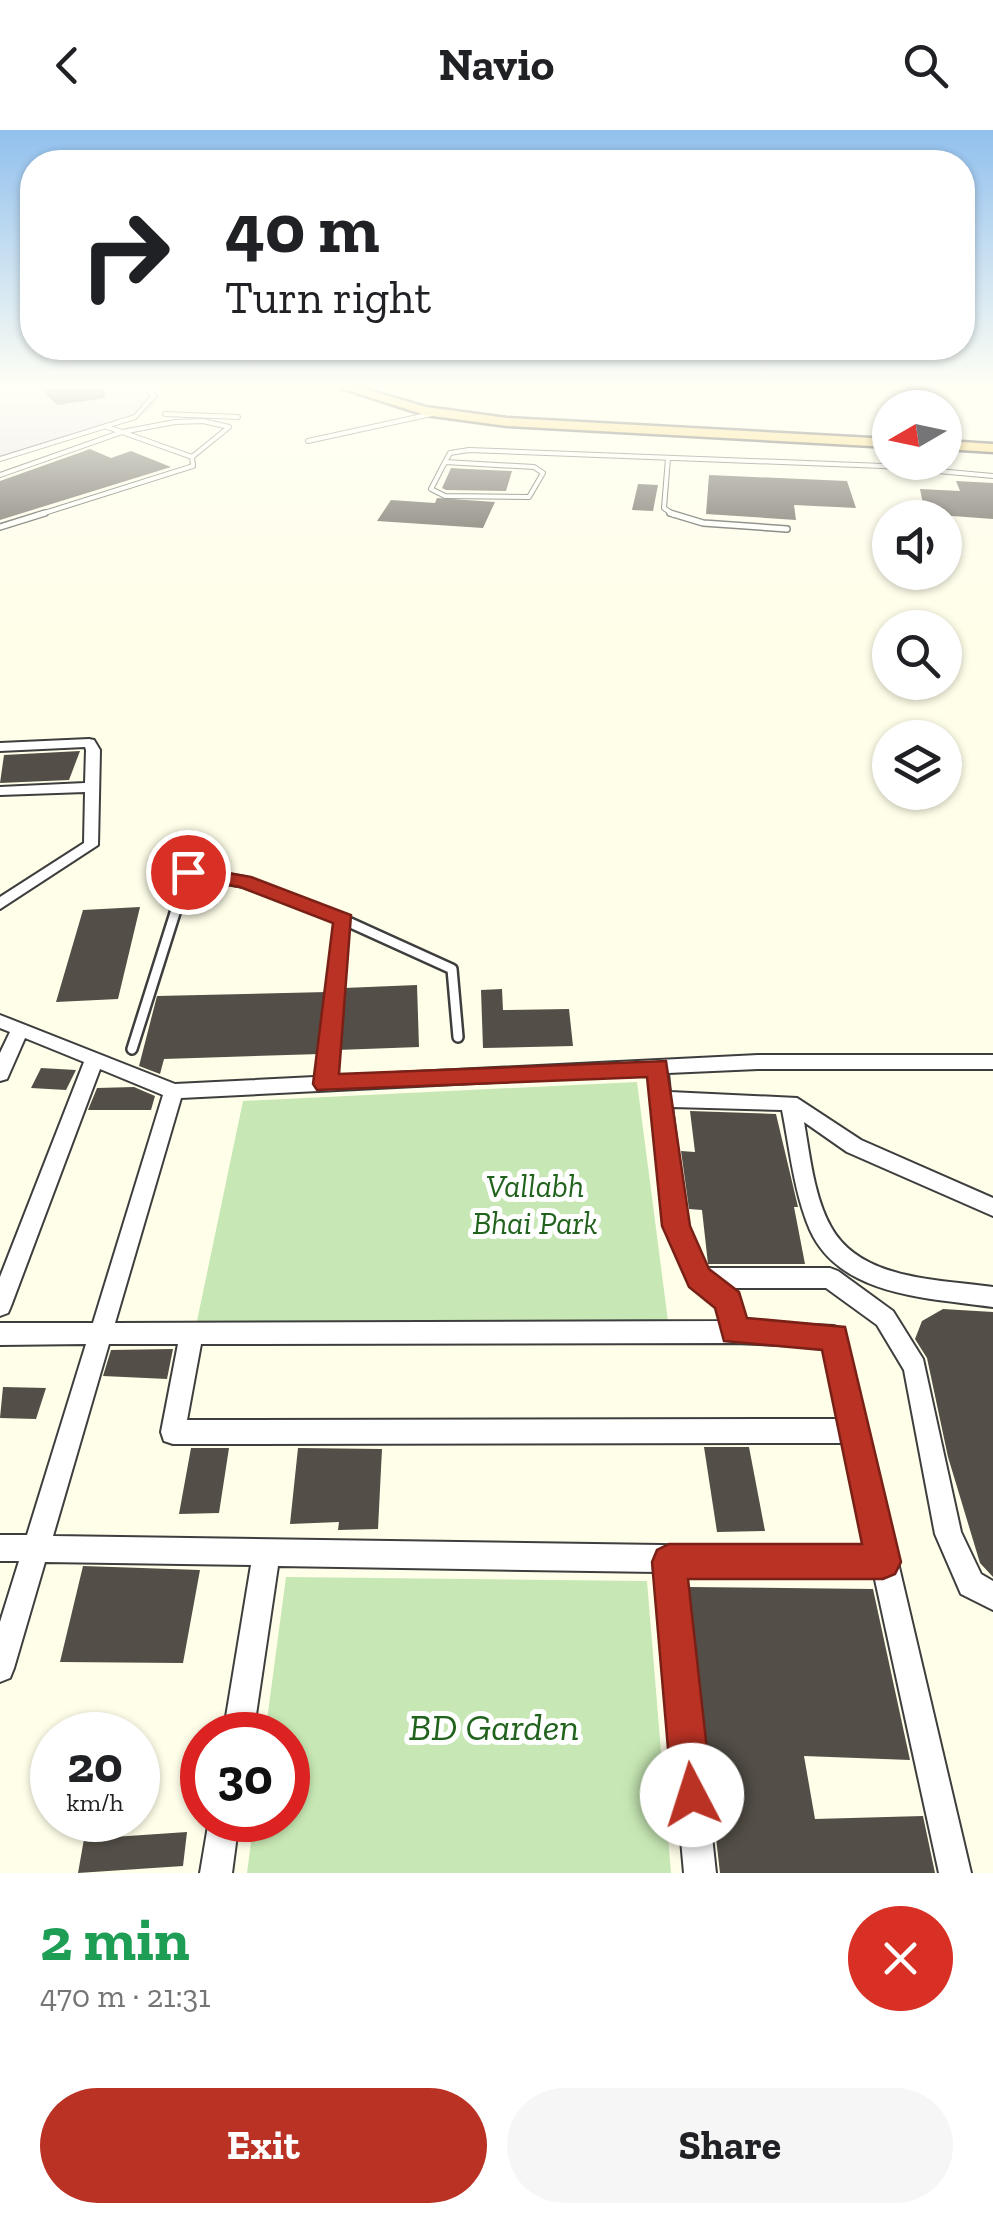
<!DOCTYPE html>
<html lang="en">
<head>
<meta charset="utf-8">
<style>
	body { margin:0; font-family:"Zilla Slab",serif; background:#f6f6f6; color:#202124; height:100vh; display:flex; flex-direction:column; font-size:38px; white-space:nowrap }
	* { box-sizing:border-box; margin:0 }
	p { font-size:32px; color:#757577 }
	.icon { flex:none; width:55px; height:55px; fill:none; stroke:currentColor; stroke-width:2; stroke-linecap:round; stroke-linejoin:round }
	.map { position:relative; height:1743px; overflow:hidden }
	.sheet { display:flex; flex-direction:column; background:#fff; flex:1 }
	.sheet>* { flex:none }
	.banner { position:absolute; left:20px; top:20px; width:955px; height:210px; border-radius:40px; box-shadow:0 2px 8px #0004; background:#fff; color:#202124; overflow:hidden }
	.needle { width:65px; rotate:261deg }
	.tools { position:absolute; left:872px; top:260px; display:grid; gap:20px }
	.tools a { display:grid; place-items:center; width:90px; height:90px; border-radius:50%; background:#fff; box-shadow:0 2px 8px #0004; font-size:50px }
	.speed { position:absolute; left:30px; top:1582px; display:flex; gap:20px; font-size:50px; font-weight:700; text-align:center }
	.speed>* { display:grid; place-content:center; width:130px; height:130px; border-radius:50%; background:#fff; box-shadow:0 2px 8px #0004; line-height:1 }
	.speed small { font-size:25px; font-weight:400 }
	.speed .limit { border:15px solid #d22; background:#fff; color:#111 }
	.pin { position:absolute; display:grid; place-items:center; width:85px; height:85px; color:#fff; margin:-42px; border:5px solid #fff; border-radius:50%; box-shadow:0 2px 10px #0007 }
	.me { position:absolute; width:110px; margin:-55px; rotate:355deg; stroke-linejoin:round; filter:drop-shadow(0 0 8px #0008) }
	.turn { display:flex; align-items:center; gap:35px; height:210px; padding:0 40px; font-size:45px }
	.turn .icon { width:130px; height:130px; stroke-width:2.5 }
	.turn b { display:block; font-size:70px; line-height:85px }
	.round { display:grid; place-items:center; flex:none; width:105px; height:105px; border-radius:52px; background:#f6f6f6 }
	.head { display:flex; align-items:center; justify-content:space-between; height:170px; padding:0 40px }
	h1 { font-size:60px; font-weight:800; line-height:75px; color:#1e9e55 }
	.cta { display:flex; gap:20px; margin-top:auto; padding:20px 40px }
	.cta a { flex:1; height:115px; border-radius:60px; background:#ba3224; color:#fff; font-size:40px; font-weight:800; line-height:115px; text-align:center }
	.cta a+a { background:#f6f6f6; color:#202124 }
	header { display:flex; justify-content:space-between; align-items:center; height:130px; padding:0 40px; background:#fff; font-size:45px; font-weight:800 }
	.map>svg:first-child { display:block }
</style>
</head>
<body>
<header><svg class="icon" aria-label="back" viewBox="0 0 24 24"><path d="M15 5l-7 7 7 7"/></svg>Navio<svg class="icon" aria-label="search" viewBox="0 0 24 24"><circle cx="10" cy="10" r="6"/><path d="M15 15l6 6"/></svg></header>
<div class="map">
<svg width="993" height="1743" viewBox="0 0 993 1743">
	<rect width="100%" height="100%" fill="#fffee9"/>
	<path fill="#eadfea" d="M0,258h155l6,9 -10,13 -23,12 -128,34z"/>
	<path fill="#c7e8b4" d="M637,952l31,239h-471l46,-220z
		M286,1447l361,4 24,292h-424l7,-53h34v-85h-23z"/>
	<path fill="#534e47" d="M40,258h64l1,10 -48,7z
		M90,319l21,9 20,-7 40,16 -171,53v-39z
		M451,338l16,1 45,2 -6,20 -60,-1 -4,-2z
		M709,345l138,6 9,27 -62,-3 2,15 -90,-6z
		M956,351l37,2v36l-68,-5 -5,-25 40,2z
		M638,354l20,1 -5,26 -21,-1z
		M437,368l58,4 -12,26 -106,-7 14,-21 44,3z
		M80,621l-11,29 -69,3 4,-28z
		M140,777l-22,92 -62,3 27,-92z
		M417,855l2,62 -82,3 7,-62z
		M502,859l1,21 66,-1 4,37 -90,2 -2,-58z
		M327,862l-7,62 -156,5 -4,15 -21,-8 18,-70z
		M41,938l35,2 -10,20 -35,-2z
		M134,957l21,9 -4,14h-63l9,-22z
		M690,981l86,3 22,93h-4l11,57h-97l-6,-54 -13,-1 -8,-58 14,1z
		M943,1179l50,3v265l-13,-14 -32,-106 -21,-99 -12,-19 7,-18z
		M173,1219l-6,30 -64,-3 8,-26z
		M3,1257l43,1 -10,31 -36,-1z
		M704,1317h45l16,84 -48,1z
		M191,1318h38l-10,65 -40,1z
		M298,1318l84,1 -4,80 -40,1 1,-8 -49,2z
		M83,1436l117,4 -17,93 -123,-1z
		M688,1457l185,2 37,171 -106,-4 11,63 108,-3 12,57h-215z
		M187,1702l-4,34 -105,7 6,-34z"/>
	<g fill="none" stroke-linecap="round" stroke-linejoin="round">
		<g stroke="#3e3e3e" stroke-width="6">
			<path id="service-far3" d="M165,284l73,3
				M203,291l26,6 -37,30 -70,-25 53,-10z
				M107,297l15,5
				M308,311l128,-28
				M668,328l-4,50 10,7
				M0,329l135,-42 19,-21 -8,-8
				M445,332l89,5 9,6 -14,24 -84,-1 -14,-7z
				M445,332l5,-9 19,-3 414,16 110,10
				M0,345l122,-43
				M38,385l155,-49 -1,-9"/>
		</g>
		<g stroke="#3e3e3e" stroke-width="8">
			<path id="service-far2" d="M670,383l33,10 84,6
				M0,397l45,-14"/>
		</g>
		<g stroke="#3e3e3e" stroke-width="10">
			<path id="service-far1" d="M186,747l2,-5 31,5"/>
		</g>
		<g stroke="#3e3e3e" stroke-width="14">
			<path id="service" d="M205,745l39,7 100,38 -19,163
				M344,790l108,49 6,68
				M132,919l55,-174"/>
		</g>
		<g stroke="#3e3e3e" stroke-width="4">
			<path id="minor" d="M89,609l5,1 6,10 -2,95 -98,64v-12l84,-54 1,-51 -85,3v-8l85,-4 1,-33 -1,-3 -85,4v-8z
				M0,885l175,69 583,-29h235v14h-235l-90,4 2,19 127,6 64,42 132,58v18l-146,-64 -43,-30c6,34 10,75 27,105 30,54 108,52 162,60v20c-63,-9 -153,-10 -183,-77 -16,-38 -20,-80 -28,-120l-110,-3 15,119 19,42h124l8,3 55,40 30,48 38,173 20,42 12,7v29l-32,-16 -26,-60 -31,-164 -27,-45 -51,-37h-98l8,6 8,28 90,4 8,3 3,8 126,536h-32l-65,-298 -191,-3 33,301h-32l-27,-301 -379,-6 -25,169h-30l28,-170 -206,-3 -31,106 -4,10 -10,4v-60l19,-61h-19v-26h27l59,-191 -86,1v-22h93l70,-228 -63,-26 -89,237 -3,7 -8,3v-39l84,-215 -59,-24 -18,41 -7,2v-28l10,-21 -10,-4zM649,944l16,152 26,59 27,21 3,15 -606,2 66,-225zM735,1213l90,4 15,72 -653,1 14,-76zM109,1214h69l-17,88 3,9 9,3 673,-1 23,105 -816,-12z
				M209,1690h30l-7,53h-32z"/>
		</g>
		<g stroke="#1c1c1c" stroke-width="5">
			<path id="trunk" d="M341,258h20l65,19 81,11 383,21v8l-383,-21 -82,-11z
				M945,311l48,3v8l-48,-3z"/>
		</g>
		<use href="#service-far3" stroke="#fff" stroke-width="4"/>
		<use href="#service-far2" stroke="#fff" stroke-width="5"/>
		<use href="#service-far1" stroke="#fff" stroke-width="6"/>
		<use href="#service" stroke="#fff" stroke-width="9"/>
		<use href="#minor" fill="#fff" fill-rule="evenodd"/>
		<use href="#trunk" fill="#f7ce58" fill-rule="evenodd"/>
	</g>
	<linearGradient id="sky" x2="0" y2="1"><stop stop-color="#91c0ee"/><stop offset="0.51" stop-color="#fffff5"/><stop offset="1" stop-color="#fffff5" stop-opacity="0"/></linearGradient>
	<rect width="993" height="502" fill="url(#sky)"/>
	<path fill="#ba3224" stroke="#792017" stroke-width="2.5" d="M188,736l63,11 100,38 -12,159 327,-13 24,165 19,43 30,23 8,26 98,9 56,235 -6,12 -12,5h-195l24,216 -6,14 -14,6 -14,-6 -6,-14 -20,-233 5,-12 12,-6h193l-40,-194 -98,-9 -9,-33 -26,-21 -27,-61 -15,-149 -330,13 -4,-6 20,-161 -93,-36 -59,-10 -3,-5z"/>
	<g text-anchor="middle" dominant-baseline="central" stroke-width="10" stroke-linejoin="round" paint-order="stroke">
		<g font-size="32" font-style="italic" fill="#21621c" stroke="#fff">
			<text x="535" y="1056">Vallabh<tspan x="535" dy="37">Bhai Park</tspan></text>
		</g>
		<g font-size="38" font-style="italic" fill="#21621c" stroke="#fff">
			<text x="494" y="1597">BD Garden</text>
		</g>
	</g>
</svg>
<div class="tools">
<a><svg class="needle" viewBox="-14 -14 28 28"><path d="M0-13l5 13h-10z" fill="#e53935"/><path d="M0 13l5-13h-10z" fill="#757577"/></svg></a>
<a><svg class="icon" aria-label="sound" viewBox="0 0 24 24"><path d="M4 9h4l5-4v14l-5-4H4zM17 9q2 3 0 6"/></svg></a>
<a><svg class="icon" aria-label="search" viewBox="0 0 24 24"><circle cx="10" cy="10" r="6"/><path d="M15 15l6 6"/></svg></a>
<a><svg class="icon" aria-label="layers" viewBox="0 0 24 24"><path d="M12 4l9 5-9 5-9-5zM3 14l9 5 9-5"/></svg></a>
</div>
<div class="speed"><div>20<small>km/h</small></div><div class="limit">30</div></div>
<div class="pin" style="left:188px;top:742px;background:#d93025"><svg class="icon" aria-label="arrive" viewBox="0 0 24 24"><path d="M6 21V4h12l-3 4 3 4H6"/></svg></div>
<svg class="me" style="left:692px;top:1665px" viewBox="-20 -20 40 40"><circle r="19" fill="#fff"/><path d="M0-13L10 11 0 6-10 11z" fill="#ba3224"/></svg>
<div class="banner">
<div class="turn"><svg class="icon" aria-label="right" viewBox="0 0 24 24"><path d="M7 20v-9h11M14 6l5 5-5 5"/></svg><div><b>40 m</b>Turn right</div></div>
</div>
</div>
<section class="sheet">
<div class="head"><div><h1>2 min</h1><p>470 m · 21:31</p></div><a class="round" style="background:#d93025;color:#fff"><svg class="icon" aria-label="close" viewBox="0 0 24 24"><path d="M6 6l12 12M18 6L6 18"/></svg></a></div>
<div class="cta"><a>Exit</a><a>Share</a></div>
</section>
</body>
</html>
